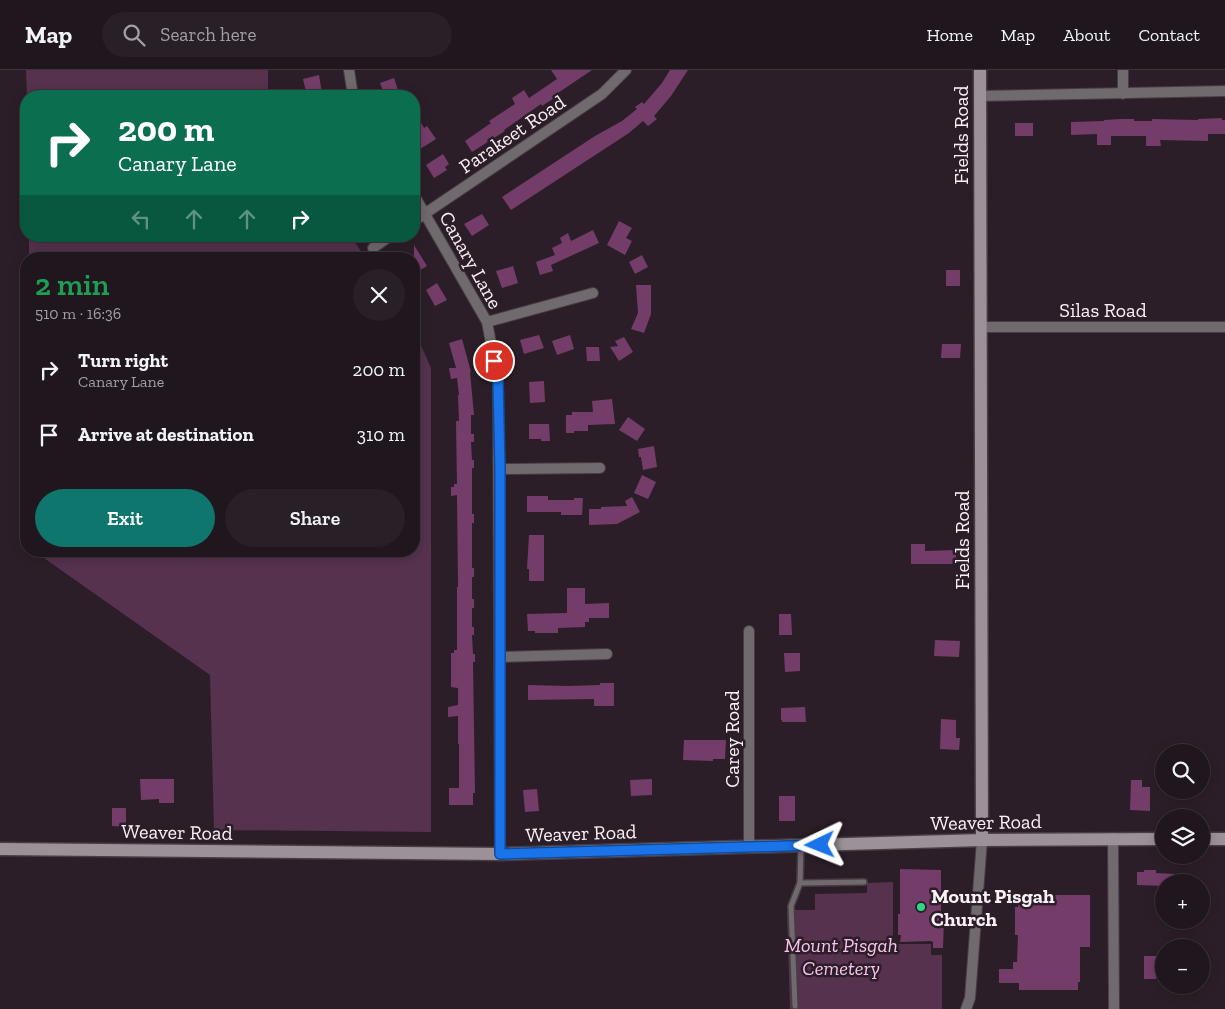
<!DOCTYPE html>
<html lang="en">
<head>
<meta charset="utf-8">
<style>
	body { margin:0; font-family:"Zilla Slab",serif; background:#281f27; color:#f1f3f6; height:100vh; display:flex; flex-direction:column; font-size:19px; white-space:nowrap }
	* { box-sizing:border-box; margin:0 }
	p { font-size:16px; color:#a29fa4 }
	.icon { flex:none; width:28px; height:28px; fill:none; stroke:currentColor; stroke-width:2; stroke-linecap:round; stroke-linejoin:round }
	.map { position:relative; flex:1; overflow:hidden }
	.sheet { position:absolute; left:20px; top:182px; width:400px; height:305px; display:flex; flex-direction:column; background:#20161e; border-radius:20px; box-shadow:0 2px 12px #0003,0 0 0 1px #3d353c }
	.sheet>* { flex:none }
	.banner { position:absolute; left:20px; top:20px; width:400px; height:152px; border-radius:20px; box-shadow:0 2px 12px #0003,0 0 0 1px #3d353c; background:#0b6e4f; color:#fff; overflow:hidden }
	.controls { position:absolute; left:1155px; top:674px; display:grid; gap:10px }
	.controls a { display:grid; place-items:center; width:55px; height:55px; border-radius:50%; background:#20161e; box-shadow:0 2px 12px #0003,0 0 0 1px #3d353c; font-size:25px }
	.pin { position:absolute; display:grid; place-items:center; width:42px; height:42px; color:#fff; margin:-21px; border:2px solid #fff; border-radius:50%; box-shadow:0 1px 5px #0007 }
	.me { position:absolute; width:55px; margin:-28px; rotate:268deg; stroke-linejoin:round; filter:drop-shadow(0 0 4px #0008) }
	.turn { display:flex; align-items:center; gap:18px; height:105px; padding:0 15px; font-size:22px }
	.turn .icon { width:65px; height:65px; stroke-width:2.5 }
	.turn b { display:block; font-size:35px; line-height:42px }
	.lanes { display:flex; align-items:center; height:48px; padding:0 15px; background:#0003; justify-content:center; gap:25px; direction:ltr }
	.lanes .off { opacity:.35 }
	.round { display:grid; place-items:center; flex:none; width:52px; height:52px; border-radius:26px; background:#281f27 }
	.head { display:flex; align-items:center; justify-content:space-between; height:85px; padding:0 15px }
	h1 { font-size:30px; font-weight:600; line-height:38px; color:#1e9e55 }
	.cta { display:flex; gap:10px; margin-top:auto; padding:10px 15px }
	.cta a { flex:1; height:58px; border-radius:30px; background:#0f766e; color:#fff; font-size:20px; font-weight:600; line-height:58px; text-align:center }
	.cta a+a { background:#281f27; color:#f1f3f6 }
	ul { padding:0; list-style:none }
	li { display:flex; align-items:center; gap:15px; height:65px; padding:0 15px }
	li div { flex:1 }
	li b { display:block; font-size:19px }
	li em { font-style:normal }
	header { display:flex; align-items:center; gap:30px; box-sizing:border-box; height:70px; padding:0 25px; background:#20161e; border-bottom:1px solid #3d353c }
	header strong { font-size:24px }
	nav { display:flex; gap:28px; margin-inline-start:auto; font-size:18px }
	.search { width:350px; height:45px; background:#281f27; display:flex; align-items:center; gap:12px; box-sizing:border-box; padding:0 18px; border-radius:28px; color:#a29fa4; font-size:19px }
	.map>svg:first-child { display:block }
</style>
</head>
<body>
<header>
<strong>Map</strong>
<div class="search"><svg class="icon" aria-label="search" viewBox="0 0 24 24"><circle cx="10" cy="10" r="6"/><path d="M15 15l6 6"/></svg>Search here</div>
<nav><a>Home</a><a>Map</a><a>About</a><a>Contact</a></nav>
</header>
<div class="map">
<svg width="1225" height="939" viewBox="0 0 1225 939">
	<rect width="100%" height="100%" fill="#2b1e28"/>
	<path fill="#56324e" d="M26,0h242v26h-241z
		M29,166h322l15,23h-337z
		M414,260l17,38v464l-217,-2 -4,-155 -176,-124h380z
		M893,812v62h38v11h11v54h-152l-3,-99h28v-16l52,-1v-10z"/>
	<path fill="#743d69" d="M551,0h41l-34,23 1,2 -17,11 -1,-2 -37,26 1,1 -33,21 -7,-11 26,-18 -2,-2 26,-17 -3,-6 12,-8 5,8 28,-19z
		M670,0h18l-17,26 -17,20 3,3 -9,7 -5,-5 -14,12 -118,77 -9,-13 93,-61 27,-15 15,-12 -2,-2 7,-5 2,2 18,-21z
		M319,5l3,18 -15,3 -4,-17z
		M394,8l6,18h-15l-5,-13z
		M414,40l10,18 3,-2 9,13 -19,12 -3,-5z
		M1222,48v2h3v14h-17v7l-48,-1 1,6h-15v-10h-35v9h-14v-11l-26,1v-13l33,-1v-1l17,-1h13v2h18v-2l46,1v-1z
		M1015,53h18v13h-18z
		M443,84l6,10 -4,3 2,3 -13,8 -8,-13z
		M482,144l7,11 -17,11 -8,-12z
		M619,151l13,7 -6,10 6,3 -7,14 -18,-10z
		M593,160l6,13 -48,22 2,6 -13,4 -4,-13 19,-7 -3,-7 10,-5 -2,-5 8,-5 3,8z
		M414,175l13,21 -13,8z
		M642,185l6,12 -13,7 -6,-12z
		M513,196l5,17 -16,5 -6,-17z
		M946,200h14v16h-14z
		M437,213l10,17 -12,6 -9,-16z
		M636,215h15v29l-7,19 -13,-4 7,-16z
		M539,265l5,13 -20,6 -4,-14z
		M570,265l4,14 -17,6 -5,-14z
		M624,267l9,15 -14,9 -9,-14 8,-1 -3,-5z
		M462,269l9,33h-1l4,43h-3v19h3v8h-3l1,18h2v8h-2v46h2v9h-2v45h2v9h-2v22h2v9h-2v19h2v8h-2l1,19h2v8h-2l2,131h-2v12h-24v-17h10v-44h-1v-28l-10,1v-10l10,-2v-17l-7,-1v-34h3v-3h3v-63h1l-1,-92 -6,1v-9h3v-3h3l-1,-63h3l-1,-26h1l-2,-17 -6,1 -2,-11h7l-7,-25z
		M942,274h19l-1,14h-19z
		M586,277h13l1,14h-13z
		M544,311l1,21 -15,1 -1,-21z
		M612,329l3,25 -27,1v6h-14v2h-8v-18h6v-3h21l-1,-11z
		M628,347l17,12 -8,12 -18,-11z
		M529,354h20l1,17h-9v-2h-12z
		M654,376l3,21 -14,3 -2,-13h-2l-1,-8z
		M642,405l14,7 -8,17 -14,-6z
		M527,426h21v4h26v-2h9l-1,17h-21v-3h-34z
		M632,427l8,15 -23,12 -28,1v-16h12v-2l26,-1 -2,-5z
		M529,465h15v46h-15v-12h-2z
		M911,474h14v7l31,-1v14h-45z
		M567,518h18v16l24,-1v15h-20v4h-4v5l-27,1v5h-23v-2h-7l-1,-17 40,-1z
		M779,544h12l1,21h-13z
		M935,570l25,1 -1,16 -25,-1z
		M784,583h16v18l-15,1z
		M600,613h14v23h-20v-7l-66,1v-15l40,1 32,-1z
		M805,637l1,15h-24v-2h-1v-12z
		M941,649l15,1v18h4l-1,12 -19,-1z
		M684,670h42l-1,19h-12v2l-30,-1z
		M140,709h34v24h-15v-4l-18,1z
		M652,709v16l-21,1 -1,-16z
		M1131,710h11v7h8v24l-20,-1z
		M537,719l2,22 -14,1 -2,-22z
		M779,726h16v25h-16z
		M112,738h14v19l-14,-1z
		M900,799l41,1v52l3,-3 -1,29h-10v-6l-2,-1 -31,1 1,-7h-3v-21h2z
		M1144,800h12v3l18,1 -1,8h-9v4l-27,-1v-13h7z
		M1018,825h72v52h-10v35h-2v8h-59v-7h-20v-14h14v-7h4l1,-27h-3v-28h3z
		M1144,886h13l-1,23h-12z"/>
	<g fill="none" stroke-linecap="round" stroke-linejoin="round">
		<g stroke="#483c45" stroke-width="8">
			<path id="lane" d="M801,776l-1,37 64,-1
				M795,936l-4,-100 9,-23"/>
		</g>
		<g stroke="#483c45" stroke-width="12">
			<path id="street" d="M349,0l4,26
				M1123,0v24
				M980,26l245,-5
				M414,125l73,127 11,58 2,474
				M414,151l188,-127 24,-24
				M373,178l17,-12
				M487,252l106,-29
				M981,257h244
				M499,399l101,-1
				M749,561v217
				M499,587l108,-3
				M1113,768l1,171
				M966,939l4,-11 12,-158"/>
		</g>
		<g stroke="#483c45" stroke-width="15">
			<path id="secondary" d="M980,0l2,770
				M1201,769h24
				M0,779l500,5 482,-14 182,-1"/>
		</g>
		<use href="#lane" stroke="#70696e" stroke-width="5"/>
		<use href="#street" stroke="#70696e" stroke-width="10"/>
		<use href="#secondary" stroke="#9c9199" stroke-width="12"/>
	</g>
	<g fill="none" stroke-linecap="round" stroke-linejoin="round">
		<g stroke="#114b97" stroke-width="12">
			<path id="route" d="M494,291l4,19 2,89v385l320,-9"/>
		</g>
		<use href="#route" stroke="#1a73e8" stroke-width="9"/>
	</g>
	<circle fill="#2ed883" stroke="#2b1e28" stroke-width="2" cx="921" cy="837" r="5"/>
	<g text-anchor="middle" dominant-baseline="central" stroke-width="5" stroke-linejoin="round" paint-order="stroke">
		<g font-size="20" fill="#faf1f7" stroke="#2b1e28">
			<text transform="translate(512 64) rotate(-34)">Parakeet Road</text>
			<text transform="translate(961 65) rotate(-90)">Fields Road</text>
			<text transform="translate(471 190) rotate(61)">Canary Lane</text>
			<text x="1103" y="240">Silas Road</text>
			<text transform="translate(962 470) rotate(-90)">Fields Road</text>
			<text transform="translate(732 669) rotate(-90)">Carey Road</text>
			<text transform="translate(986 752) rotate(-1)">Weaver Road</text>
			<text transform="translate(177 762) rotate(1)">Weaver Road</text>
			<text transform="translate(581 763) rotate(-2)">Weaver Road</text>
		</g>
		<g font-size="20" font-weight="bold" fill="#faf1f7" stroke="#2b1e28" text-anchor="start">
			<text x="931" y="826">Mount Pisgah<tspan x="931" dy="23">Church</tspan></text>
		</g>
		<g font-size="20" font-style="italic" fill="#f8c4eb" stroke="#2b1e28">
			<text x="841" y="875">Mount Pisgah<tspan x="841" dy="23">Cemetery</tspan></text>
		</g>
	</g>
</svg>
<div class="controls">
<a><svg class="icon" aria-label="search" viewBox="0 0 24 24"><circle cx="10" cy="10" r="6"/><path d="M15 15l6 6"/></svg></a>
<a><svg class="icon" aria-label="layers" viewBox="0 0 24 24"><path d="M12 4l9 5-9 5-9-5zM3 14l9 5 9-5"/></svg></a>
<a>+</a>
<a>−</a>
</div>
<div class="pin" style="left:494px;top:291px;background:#d93025"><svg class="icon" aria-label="arrive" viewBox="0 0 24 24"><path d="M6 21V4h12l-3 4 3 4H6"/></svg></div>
<svg class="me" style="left:820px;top:775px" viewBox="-20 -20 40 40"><path d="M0-17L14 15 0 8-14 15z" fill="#1a73e8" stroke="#fff" stroke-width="4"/></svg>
<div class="banner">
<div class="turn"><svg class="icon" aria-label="right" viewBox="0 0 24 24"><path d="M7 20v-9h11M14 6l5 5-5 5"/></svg><div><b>200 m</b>Canary Lane</div></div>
<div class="lanes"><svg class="icon off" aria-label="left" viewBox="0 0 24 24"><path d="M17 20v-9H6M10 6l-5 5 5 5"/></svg><svg class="icon off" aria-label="ahead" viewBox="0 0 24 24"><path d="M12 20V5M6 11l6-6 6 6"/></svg><svg class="icon off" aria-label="ahead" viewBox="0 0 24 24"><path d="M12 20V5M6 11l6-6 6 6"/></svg><svg class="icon" aria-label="right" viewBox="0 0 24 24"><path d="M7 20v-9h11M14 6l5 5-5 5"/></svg></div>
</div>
<section class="sheet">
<div class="head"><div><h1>2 min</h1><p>510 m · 16:36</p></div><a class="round"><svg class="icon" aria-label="close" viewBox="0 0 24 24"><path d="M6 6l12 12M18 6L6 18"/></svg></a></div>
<ul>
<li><svg class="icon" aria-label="right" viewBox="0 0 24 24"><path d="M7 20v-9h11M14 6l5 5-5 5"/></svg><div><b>Turn right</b><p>Canary Lane</p></div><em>200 m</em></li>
<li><svg class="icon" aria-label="arrive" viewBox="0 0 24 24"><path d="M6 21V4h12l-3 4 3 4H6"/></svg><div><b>Arrive at destination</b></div><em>310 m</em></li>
</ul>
<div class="cta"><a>Exit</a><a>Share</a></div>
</section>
</div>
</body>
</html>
